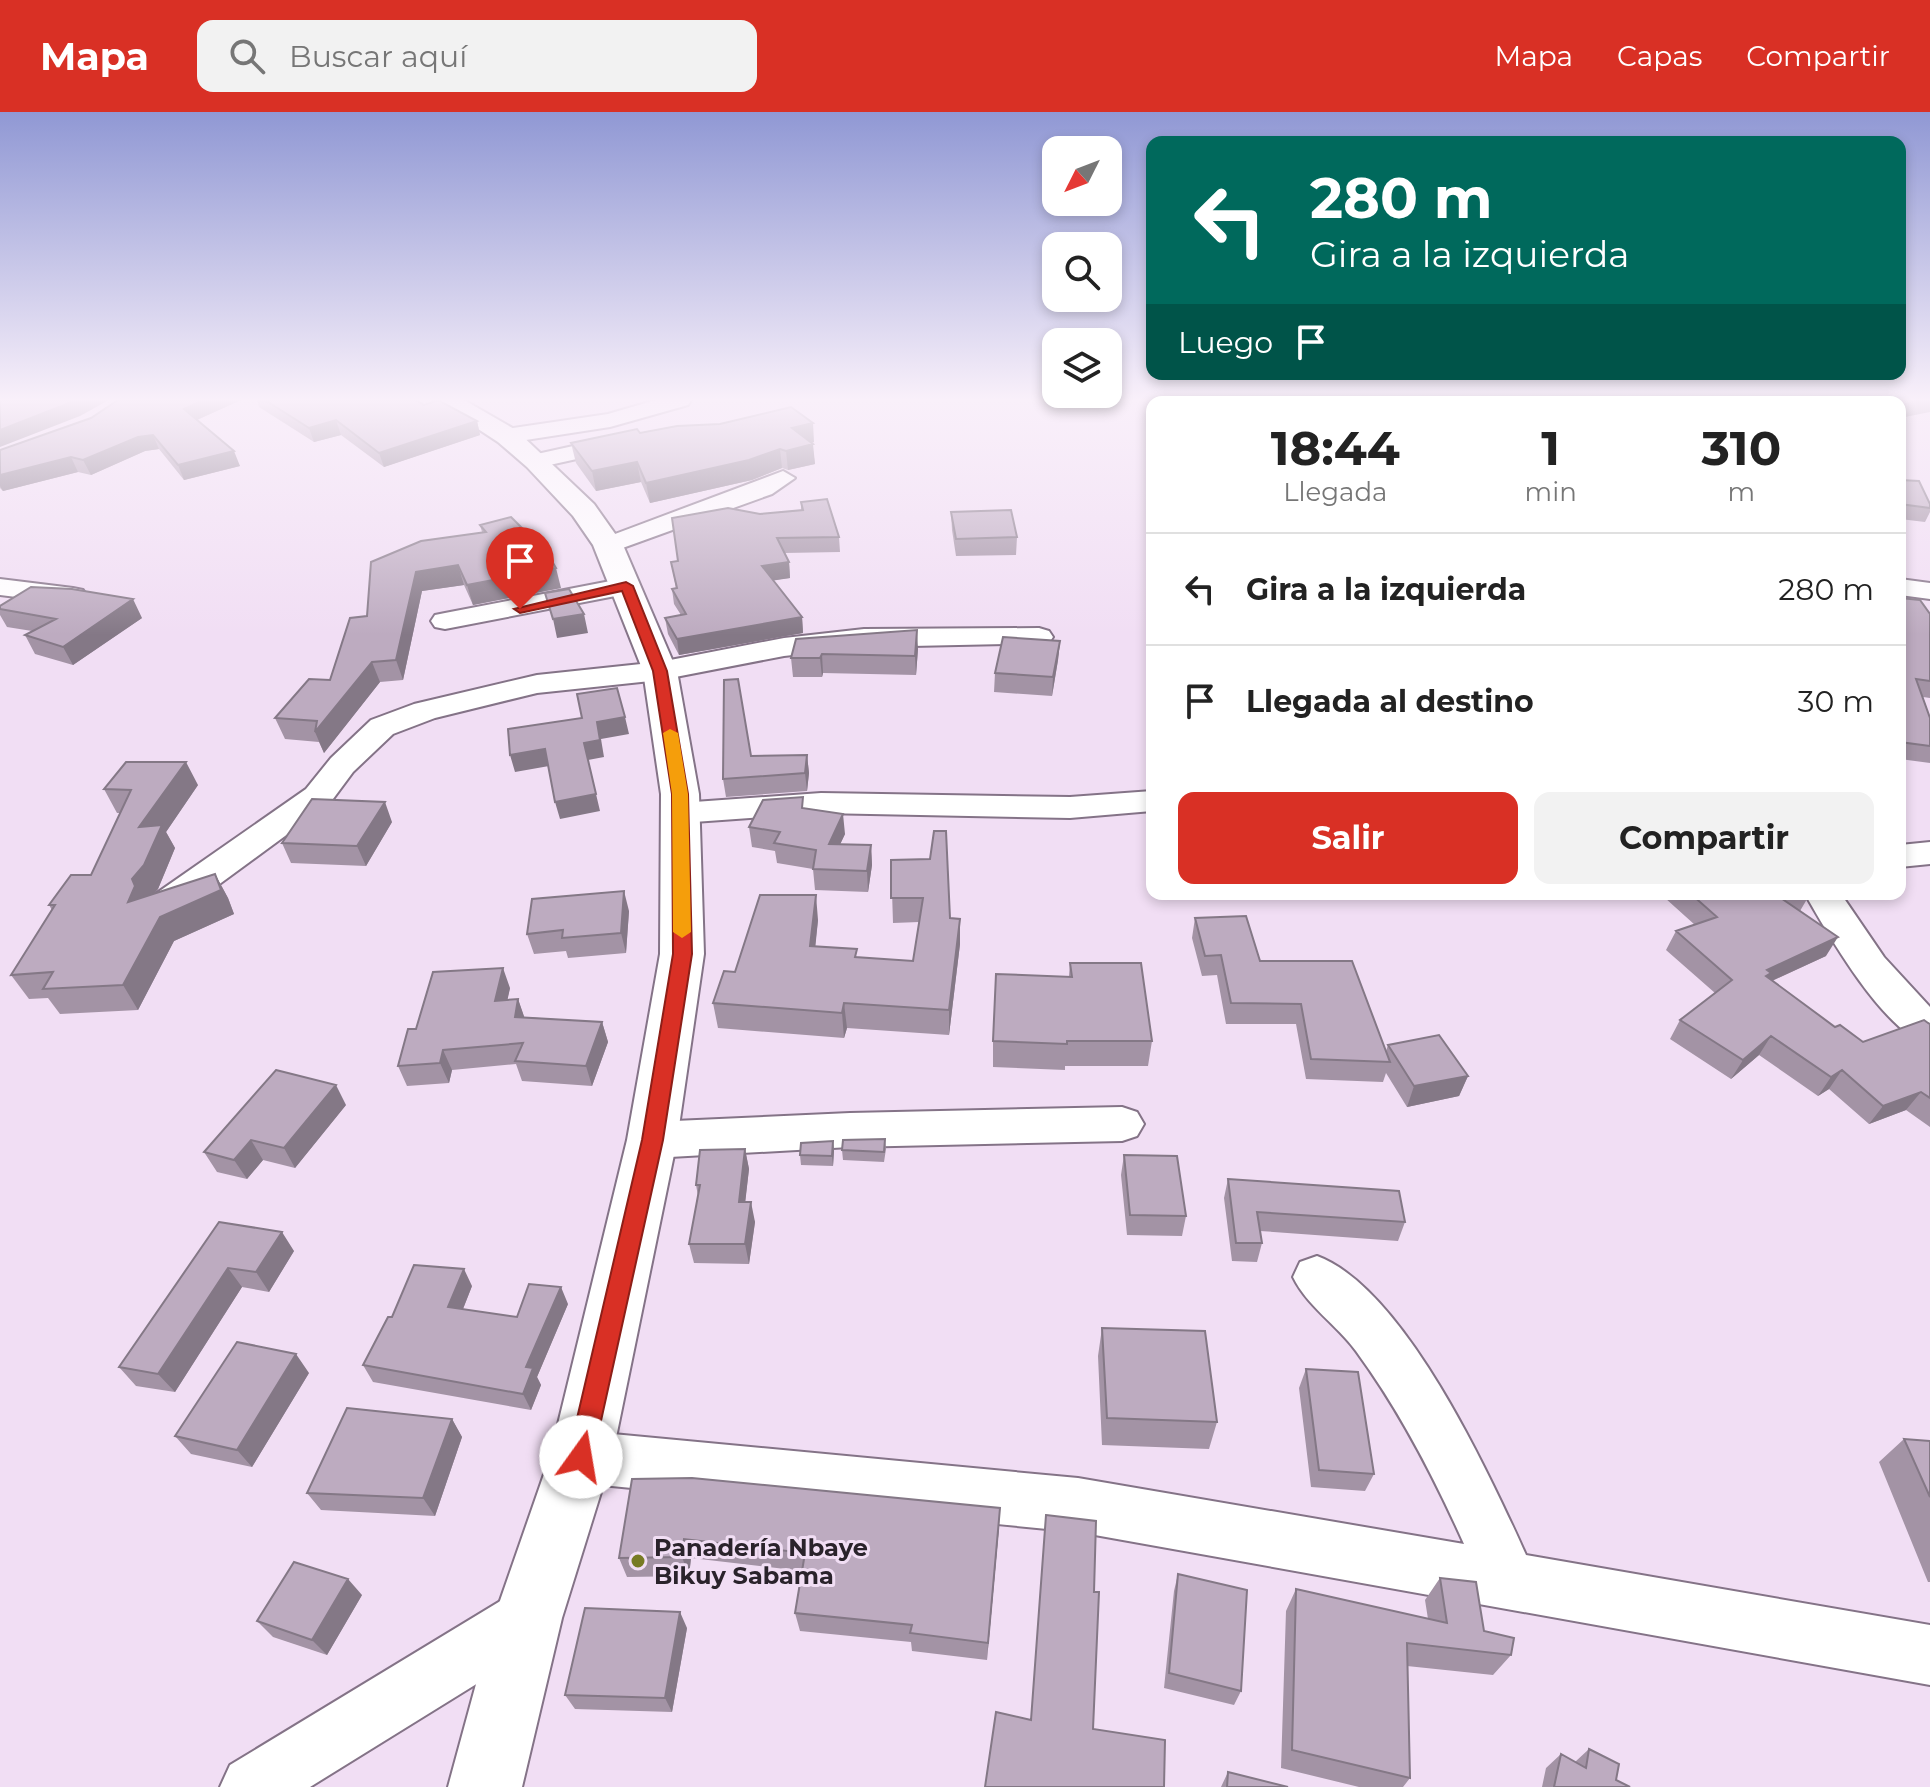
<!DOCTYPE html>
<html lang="es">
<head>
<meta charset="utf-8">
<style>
	body { margin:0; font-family:Montserrat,sans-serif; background:#f2f2f2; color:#222; height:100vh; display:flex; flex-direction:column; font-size:30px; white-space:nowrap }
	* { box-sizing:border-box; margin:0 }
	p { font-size:26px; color:#767676 }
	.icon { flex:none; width:44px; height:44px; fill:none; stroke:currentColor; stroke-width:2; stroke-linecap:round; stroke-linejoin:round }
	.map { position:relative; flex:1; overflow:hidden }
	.side { position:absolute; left:1146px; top:284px; width:760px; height:504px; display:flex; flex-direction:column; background:#fff; border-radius:16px; box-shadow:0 4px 12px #0003 }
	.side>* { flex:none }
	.top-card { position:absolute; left:1146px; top:24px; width:760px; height:244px; border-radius:16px; box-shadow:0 4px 12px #0003; background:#00695c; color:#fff; overflow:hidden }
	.needle { width:52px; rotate:228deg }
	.fabs { position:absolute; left:1042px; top:24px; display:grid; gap:16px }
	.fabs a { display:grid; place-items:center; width:80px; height:80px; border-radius:16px; background:#fff; box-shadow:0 4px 12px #0003; font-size:40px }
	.pin { position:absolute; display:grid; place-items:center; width:68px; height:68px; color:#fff; margin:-82px -34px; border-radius:50% 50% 50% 0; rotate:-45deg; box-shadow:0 0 8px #0007 }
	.pin .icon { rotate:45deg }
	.me { position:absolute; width:88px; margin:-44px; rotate:13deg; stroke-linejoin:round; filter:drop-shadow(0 0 6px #0008) }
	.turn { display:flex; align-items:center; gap:28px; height:168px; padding:0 32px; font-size:36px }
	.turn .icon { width:104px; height:104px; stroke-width:2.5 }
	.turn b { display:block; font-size:56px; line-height:68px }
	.then { display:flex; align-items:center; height:76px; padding:0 32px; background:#0003; gap:16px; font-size:30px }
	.eta { display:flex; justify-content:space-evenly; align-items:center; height:136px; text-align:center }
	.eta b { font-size:48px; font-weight:700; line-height:56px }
	.primary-button { display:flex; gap:16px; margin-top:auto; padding:16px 32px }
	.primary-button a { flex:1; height:92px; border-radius:16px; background:#d93025; color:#fff; font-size:32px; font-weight:700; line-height:92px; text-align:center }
	.primary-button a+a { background:#f2f2f2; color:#222 }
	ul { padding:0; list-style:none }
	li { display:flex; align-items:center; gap:24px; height:112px; padding:0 32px; border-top:2px solid #e0e0e0 }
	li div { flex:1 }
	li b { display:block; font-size:30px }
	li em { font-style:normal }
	header { display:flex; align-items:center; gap:48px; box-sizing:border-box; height:112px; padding:0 40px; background:#d93025; color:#fff }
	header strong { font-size:38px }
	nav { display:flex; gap:44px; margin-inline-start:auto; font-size:28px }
	.search { width:560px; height:72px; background:#f2f2f2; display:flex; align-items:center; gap:20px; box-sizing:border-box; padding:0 28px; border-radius:16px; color:#767676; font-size:30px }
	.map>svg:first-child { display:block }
</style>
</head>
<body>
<header>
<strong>Mapa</strong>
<div class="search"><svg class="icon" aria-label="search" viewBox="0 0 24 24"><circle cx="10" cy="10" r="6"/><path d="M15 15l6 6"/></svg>Buscar aquí</div>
<nav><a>Mapa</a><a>Capas</a><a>Compartir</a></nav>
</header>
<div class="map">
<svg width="1930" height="1675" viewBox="0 0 1930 1675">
	<rect width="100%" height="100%" fill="#f1def4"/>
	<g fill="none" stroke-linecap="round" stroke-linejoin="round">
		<g stroke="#847387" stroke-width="4">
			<path id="minor" d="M656,288h35l-3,5 -78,22 -103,16 -11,-7 11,-7 101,-15z
				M1715,288h22l-23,2z
				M623,323l11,7 -3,5 -95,21 -12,-7 4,-5z
				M783,359l12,7 -23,16 -155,56 -9,3 -13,-8 4,-5z
				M626,466l10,2 3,6 -3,6 -191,37 -10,-2 -4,-6 4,-6 10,-2z
				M0,467l73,9 10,2 4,6 -4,6 -10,2 -73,-9z
				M1900,467l30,4v16l-30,-4z
				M1039,516l10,3 4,6 -4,6 -185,4 -80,9 -124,24 -123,13 -102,25 -42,16 -40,38 -23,31 -150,110 -13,3 -13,-3 -5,-9 5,-9 152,-106 25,-31 40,-38 43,-16 123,-29 123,-13 124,-24 80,-9z
				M1152,679v20l-82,7 -249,-5 -141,10 -12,-3 -5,-7 5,-7 12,-3 141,-10 249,4z
				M1930,730v22l-30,3v-22z
				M1805,782h36l43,63 46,50v39c-46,-14 -101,-110 -125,-152z
				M1122,995l15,5 7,12 -7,12 -15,5 -272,6 -198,11 -15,-6 -7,-12 7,-12 15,-6 198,-9z
				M1317,1144c87,32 172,217 209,299l404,70v60l-852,-153 -497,-49 -19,-8 -8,-18 8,-18 19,-8 497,47 386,66c-30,-67 -64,-133 -108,-193 -19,-26 -49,-45 -63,-74l7,-15z
				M528,1477l21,8 8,21 -8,21 -239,148h-90l10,-22 277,-168z"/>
		</g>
		<g stroke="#847387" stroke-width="4">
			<path id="major" d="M434,288h30l52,30 78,74 29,41 54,126 22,123 5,160 -27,186 -65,317 -50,161 -40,169h-74l46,-169 56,-161 77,-317 33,-186 1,-160 -18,-123 -50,-126 -20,-29 -46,-49 -29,-25z"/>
		</g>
		<use href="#minor" fill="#fff" fill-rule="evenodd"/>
		<use href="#major" fill="#fff" fill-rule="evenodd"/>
	</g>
	<path fill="#a393a5" d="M118,288h123l-44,20 43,46 -56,14 -25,-31 -14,2 -54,24 -13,-3 -75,19 -3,-3v-38l91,-32z
		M257,288h159l8,5 53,16 3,14 -96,32 -43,-32 -27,7 -55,-35z
		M640,321l174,9 -2,1 3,21 -27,6 -6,-2 -30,12 -102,23 -9,-21 -45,9 -20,-28 -5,-20z
		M1900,368l30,24v8l-5,10 -25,-3z
		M801,390l38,35 1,15 -56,1 5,9 1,16 -17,2 29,37 1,16 -124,22 -11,-21 -3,-16 16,-3 -7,-11 -2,-15 4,-1 -5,-26 7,-1 82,-47 41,-4z
		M951,400l66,25 -1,18 -60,1 -4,-26z
		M480,413l81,63 -88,17 -9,-20 -42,6 -19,89 -23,2 -56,71 -5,-11 -34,-3 -10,-21 55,-38 37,-64 115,-84z
		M1900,486l30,16v84l-7,-1 7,21v45l-30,-4z
		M0,494l142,12 -69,47 -38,-11 -10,-19 7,-4 -25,-4 -7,-12z
		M796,527l122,10 -2,26 -93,-2 -1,4h-29l-2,-19z
		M1060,529l-2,19 -6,36 -58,-4 1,-19z
		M807,643l2,18 -2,18 -81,6 -3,-18 28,-23z
		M198,673l-32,47 9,16 -17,41 -5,5 62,-20 13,24 6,16 -60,27 -36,69 -78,4 -12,-16 -19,1 -18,-24 41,-65 -3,-5 42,-30 29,-62h-3l-13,-24z
		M804,697l41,25 -5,10 31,1 1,20 -4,27 -53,-2 -2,-21 -36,-6 -2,-12 -23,-4 -3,-20z
		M392,710l-26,44 -75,-3 -9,-20z
		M891,748l59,58 10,26 -11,91 -102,-7 -3,10 -126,-10 -5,-25 22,-31 83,-52 -3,26 43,11 55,4 6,-39 -26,1z
		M1667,782h143l-10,17 26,45 -54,25 63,46 28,15 67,-18v103l-24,-17 -37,14 -40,-35 -11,7 -59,-41 -28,24 -61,-40 10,-19 35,-27 -49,-43 10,-19 19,-6 -30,-27z
		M629,799l-3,42 -58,5 -2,-7 -32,3 -7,-20z
		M1195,806l65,43 126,90 2,-6 80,31 -9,20 -52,11 -21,-34 -3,9 -77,-3 -10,-55h-70l-9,-49 -15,1 -10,-38z
		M1070,851l82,78 -4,25h-83v4l-72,-3v-26l76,-65z
		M510,876l-3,12 11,-1 6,18 78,5 6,20 -16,44 -70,-5 -6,-17 -64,6 -3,13 -42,3 -9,-20 18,-37z
		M346,993l-51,63 -32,-8 -16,19 -30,-7 -13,-20z
		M885,1027l1,10 -2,13 -41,-2 -1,-10z
		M833,1029l1,10 -1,15 -32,-1 -1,-10z
		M745,1037l4,20 -4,33 10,20 -6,42 -55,-1 -5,-19 9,-48 -2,-11z
		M1124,1043l62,61 -4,20 -55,-1 -6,-60z
		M1228,1067l177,43 -7,19 -138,-10 2,12 -5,19 -25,-1 -8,-63z
		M219,1110l75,29 -25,41 -27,-5 -67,105 -39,-6 -17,-19z
		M472,1174l-9,23 54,8 51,-13 -31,73 4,8 -10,25 -158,-28 -10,-17 29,-48z
		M1102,1216l115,94 -8,27 -107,-4 -4,-89z
		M1306,1257l68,105 -9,17 -54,-4 -12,-99z
		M309,1261l-57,94 -61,-13 -16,-18z
		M452,1307l10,18 -27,79 -114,-6 -14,-17z
		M1904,1327l26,2v141h-2l-49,-120z
		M632,1367l367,48 -12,133 -75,-9 -1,-9 -111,-11 -5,-18 7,-42 -111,-13 -2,18 -62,1 -8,-19z
		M1178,1462l63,117 -7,14 -70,-17 10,-97z
		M1440,1466l44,53 27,24 -18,20 -86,-9 3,112 -7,9h-44l-78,-19 5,-157 10,-22 132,30 -3,-19z
		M362,1483l-35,60 -54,-18 -16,-16z
		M687,1516l-15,84 -97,-3 -10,-14z
		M1589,1637l27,31 14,7h-88l4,-19 15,-14 14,8z
		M1228,1660l60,15h-67z"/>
	<path fill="#847886" d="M77,288h32l-29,16 -80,31v-17z
		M204,288h37l-51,23 -6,-14z
		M1930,288v12l-30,6v-13z
		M336,308l5,15 -27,7 -5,-14z
		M477,309l3,14 -96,32 -5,-14z
		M813,311l1,19 -20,5 -2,-19z
		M153,323l6,14 -14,2 -54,24 -8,-15 55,-23z
		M813,332l2,20 -27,6 -2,-19z
		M780,337l2,19 -30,12 -102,23 -4,-20z
		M234,339l6,15 -56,14 -6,-15z
		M71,345l7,15 -75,19 -3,-5v-11z
		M637,350l4,20 -45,9 -4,-20z
		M789,450l1,16 -26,4 -2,-16z
		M458,453l6,20 -42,6 -19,89 -7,-20 20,-88z
		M556,456l5,20 -88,17 -6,-20z
		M133,487l9,19 -69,47 -10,-18z
		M584,502l4,19 -31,5 -4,-19z
		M802,505l1,16 -124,22 -2,-16z
		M917,518l1,19 -2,26 -1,-19z
		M1060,529l-2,19 -6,36 1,-19z
		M822,542l1,19 -1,4 -2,-19z
		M372,550l8,20 -56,71 -9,-21z
		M625,605l4,17 -28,5 3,18 -16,3 12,51 -40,8 -5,-17 29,-59 13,-21z
		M545,637l4,17 -34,6 -5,-17z
		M807,643l2,18 -2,18 -2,-18z
		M186,650l12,23 -32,47 9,16 -17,41 -12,14 -18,-1 4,-23 7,-52z
		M385,690l7,20 -26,44 -9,-20z
		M843,702l2,20 -14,30 -2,-20z
		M871,733l1,20 -4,27 -1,-21z
		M215,762l13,24 6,16 -60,27 -36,69 -15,-25 37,-68z
		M624,779l5,20 -3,42 -5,-20z
		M816,783l2,25 -5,50 -3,-24z
		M960,807v25l-11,91v-25z
		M1838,825l-12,19 -61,28 2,-14z
		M503,856l7,20 -7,33 -8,-20z
		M518,887l7,20 -10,-2z
		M844,891l3,25 -3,10 -2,-25z
		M602,910l6,20 -16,44 -6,-20z
		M1771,924l-12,19 -28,24 12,-19z
		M443,938l9,20 -3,13 -9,-20z
		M1842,958l-13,19 -11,7 13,-19z
		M1468,964l-9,20 -52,11 7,-21z
		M336,973l10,20 -51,63 -11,-20z
		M1921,980l-15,18 -37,14 14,-18z
		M251,1028l12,20 -16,19 -13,-19z
		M833,1029l1,10 -1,15 -1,-10z
		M745,1037l4,20 -6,53 -4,-20z
		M751,1090l4,20 -6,42 -4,-20z
		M282,1120l12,19 -25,41 -13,-20z
		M228,1156l14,19 -67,105 -17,-18z
		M464,1157l8,17 -15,38 -9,-17z
		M561,1175l7,17 -31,73 4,8 -10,25 -8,-16 3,-27z
		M296,1242l13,19 -57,94 -15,-17z
		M452,1307l10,18 -27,79 -12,-18z
		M1000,1396l-1,19 -12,133 1,-17z
		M684,1427l7,19 -2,18 -7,-19z
		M348,1467l14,16 -35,60 -15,-15z
		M680,1500l7,16 -15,84 -7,-14z"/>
	<path fill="#bdabc0" stroke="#847886" stroke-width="2" d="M0,288h77l-77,30z
		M118,288h86l-20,9 50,42 -56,14 -25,-30 -15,2 -55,23 -12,-3 -71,18v-25l91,-32z
		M265,288h151l8,5 14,-5 39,21 -98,32 -43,-33 -27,8z
		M1775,288h152l-27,5v-3h-125z
		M791,295l22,16 -21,5 21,16 -27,7 -6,-2 -31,11 -103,23 -9,-21 -45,9 -21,-28 66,-14 3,4 37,-7 43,-2z
		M1900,368l19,1 11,23v4l-30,-4z
		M827,387l12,38 -62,1 12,24 -27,4 40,51 -125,22 -12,-21 21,-4 -14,-25 5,-1 -6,-26 7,-1 -6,-43 56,-10 32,6 43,-4 -2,-8z
		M1011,398l6,27 -61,2 -5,-27z
		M511,405l22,22 5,-2 18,31 -89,17 -9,-20 -42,7 -20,88 -24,2 -57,70 2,-11 -42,-3 34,-39 21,1 20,-62 17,-2 4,-54 50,-21 65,-9 -6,-7z
		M31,475l41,2 61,10 -70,48 -38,-12 31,-16 -56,-10v-3z
		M569,477l15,25 -31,5 -8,-26z
		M1900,486l20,2 10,14v67l-14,-2 14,39v28l-30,-4z
		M917,518l-2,26 -93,-2 -2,4h-29l5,-19z
		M1003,525l57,4 -7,36 -58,-4z
		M738,567l13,77 56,-1 -2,18 -82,6 1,-99z
		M617,576l8,29 -28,5 3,18 -16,3 12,51 -41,8 -10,-53 -35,6 -2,-26 74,-11 -5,-24z
		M126,650h60l-47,65 23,-2 -18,40 -12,14 3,7 -7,16 87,-28 6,16 -61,27 -37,68 -80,4 10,-17 -42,3 44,-70h-6l22,-30h20l40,-85 -27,-1z
		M803,685l-1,11 41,6 -14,30 42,1 -4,26 -54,-2 3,-19 -42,-7 6,-11 -31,-5 14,-27z
		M312,687l73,3 -28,44 -75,-3z
		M934,719h12l4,87 10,1 -11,91 -105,-7 -2,10 -129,-10 11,-32 11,1 25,-77h56l-6,51 47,3 -2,8 58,4 10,-63h-32v-38l39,-1z
		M624,779l-3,42 -59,5 1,-8 -36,4 5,-35z
		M1691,782h106l-19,2 60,41 -71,33 4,3 -5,3 69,51 5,-2 23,17 61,-22 4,3 2,1v74l-9,-6 -38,14 -41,-36 -11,7 -60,-41 -28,24 -63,-40 52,-40 -56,-49 41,-14z
		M1246,804l14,45h92l38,101 -79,-3 -10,-55 -70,-1 -10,-48 -16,1 -10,-38z
		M1070,851h71l11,78h-85v3l-74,-3 3,-67 76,3z
		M503,856l-8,33 23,-2 -3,18 87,5 -16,44 -71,-5 8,-18 -80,7 -3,13 -42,3 10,-37h8l17,-57z
		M1439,923l29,41 -54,10 -26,-41z
		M276,958l60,15 -52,63 -33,-8 -17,20 -30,-8z
		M885,1027l-1,13 -42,-2 1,-10z
		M833,1029l-1,15 -32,-1 1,-12z
		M745,1037l-6,53h12l-6,42h-56l11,-59h-4l4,-35z
		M1124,1043l53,1 9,60 -56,-1z
		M1228,1067l171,12 6,31 -148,-10 5,31h-26z
		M219,1110l63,10 -26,40 -28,-4 -70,106 -39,-7z
		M414,1153l50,4 -16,38 69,10 12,-33 32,3 -35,80 7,1 -10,26 -160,-29 25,-48h4z
		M1102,1216l103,3 12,91 -110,-4z
		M237,1230l59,12 -59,96 -62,-14z
		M1306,1257l52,3 16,102 -55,-4z
		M347,1296l105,11 -29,79 -116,-5z
		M1904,1327l26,2v56z
		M692,1366l308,30 -12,135 -78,-10 2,-8 -117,-12 10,-60 -121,-14 -2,18 -63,1 13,-79z
		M1046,1403l50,6 -2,71h5l-6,137 72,11 -1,47h-179l11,-75 35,8z
		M294,1450l54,17 -36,61 -55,-19z
		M1178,1462l69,16 -6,101 -72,-18z
		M1440,1466l36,4 8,49 30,7 -3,17 -104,-12 3,135 -118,-28 4,-161 151,34z
		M585,1496l95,4 -15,86 -100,-3z
		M1589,1637l30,15 -3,16 14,7h-76l7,-33 25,14z
		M1228,1660l60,15h-61z"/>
	<linearGradient id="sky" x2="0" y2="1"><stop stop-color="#9098d4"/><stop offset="0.55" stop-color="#f9f0fa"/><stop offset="1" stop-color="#f9f0fa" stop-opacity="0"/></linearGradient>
	<rect width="1930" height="523" fill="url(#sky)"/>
	<path fill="#d93025" stroke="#8d1f18" stroke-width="2" d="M626,470l7,4 34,85 21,123 4,160 -29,186 -70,317 -3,9 -9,4 -9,-4 -4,-9 74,-317 31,-186 -1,-160 -19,-123 -31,-80 -102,22 -6,-4z"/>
	<path fill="#f59e0b" d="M670,617l8,4 10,61 3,138 -9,6 -9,-6 -1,-138 -9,-61z"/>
	<circle fill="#777b24" stroke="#f1def4" stroke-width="3" cx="638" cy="1449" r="8"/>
	<g text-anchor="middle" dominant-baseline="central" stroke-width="6" stroke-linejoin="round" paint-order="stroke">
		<g font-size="24" font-weight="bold" fill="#2a232b" stroke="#f1def4" text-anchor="start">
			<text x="654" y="1435">Panadería Nbaye<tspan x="654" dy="28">Bikuy Sabama</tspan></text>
		</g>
	</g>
</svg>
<div class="fabs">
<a><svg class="needle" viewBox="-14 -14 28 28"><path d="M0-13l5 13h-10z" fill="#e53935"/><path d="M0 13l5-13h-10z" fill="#767676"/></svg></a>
<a><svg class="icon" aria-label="search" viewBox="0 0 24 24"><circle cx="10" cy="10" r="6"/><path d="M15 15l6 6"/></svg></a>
<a><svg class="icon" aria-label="layers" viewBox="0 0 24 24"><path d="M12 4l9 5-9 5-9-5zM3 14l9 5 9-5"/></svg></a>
</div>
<div class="pin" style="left:520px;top:497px;background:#d93025"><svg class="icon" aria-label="arrive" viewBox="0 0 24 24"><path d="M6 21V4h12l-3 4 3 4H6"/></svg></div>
<svg class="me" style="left:581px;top:1345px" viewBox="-20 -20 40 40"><circle r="19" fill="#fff"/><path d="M0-13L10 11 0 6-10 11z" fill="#d93025"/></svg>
<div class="top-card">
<div class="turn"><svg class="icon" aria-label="left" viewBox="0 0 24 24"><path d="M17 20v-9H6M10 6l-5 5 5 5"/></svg><div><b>280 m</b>Gira a la izquierda</div></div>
<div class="then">Luego<svg class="icon" aria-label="arrive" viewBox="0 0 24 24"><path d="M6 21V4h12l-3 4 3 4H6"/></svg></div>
</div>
<section class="side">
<div class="eta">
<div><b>18:44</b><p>Llegada</p></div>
<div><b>1</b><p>min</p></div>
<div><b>310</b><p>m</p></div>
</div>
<ul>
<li><svg class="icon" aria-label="left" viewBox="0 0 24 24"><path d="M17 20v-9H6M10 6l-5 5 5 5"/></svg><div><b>Gira a la izquierda</b></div><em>280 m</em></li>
<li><svg class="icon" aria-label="arrive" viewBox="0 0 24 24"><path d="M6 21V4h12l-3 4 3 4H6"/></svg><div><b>Llegada al destino</b></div><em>30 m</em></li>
</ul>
<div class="primary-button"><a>Salir</a><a>Compartir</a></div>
</section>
</div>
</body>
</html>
